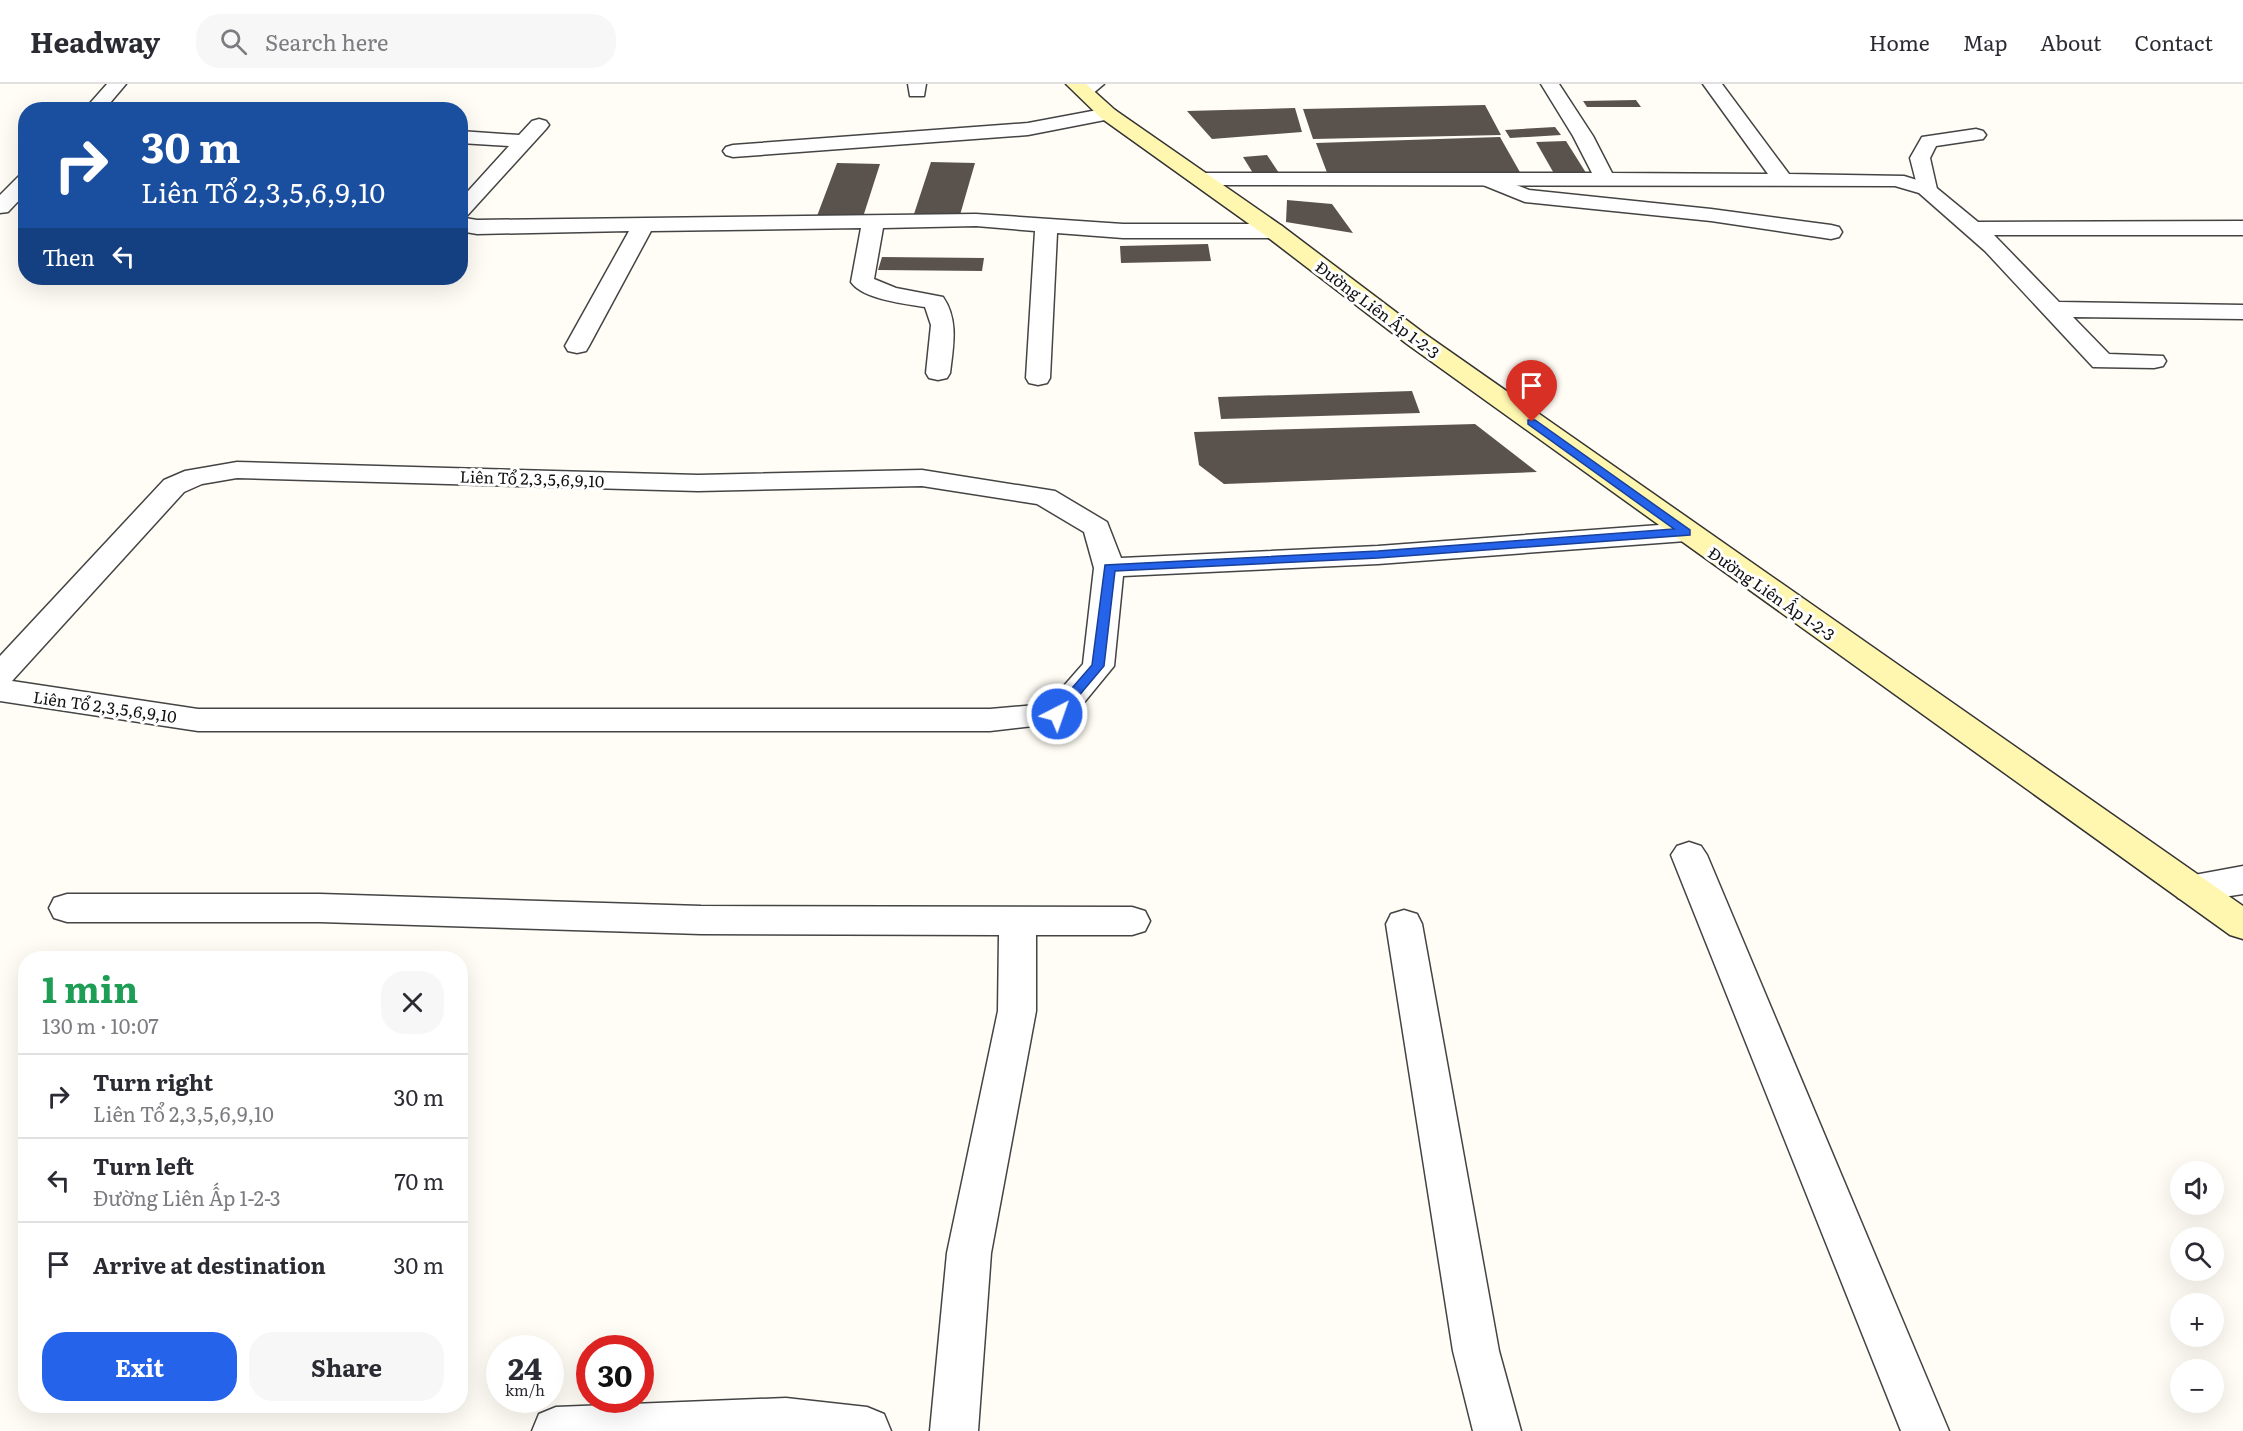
<!DOCTYPE html>
<html lang="en">
<head>
<meta charset="utf-8">
<style>
	body { margin:0; font-family:Literata,serif; background:#f7f7f7; color:#2b2b33; height:100vh; display:flex; flex-direction:column; font-size:22px; white-space:nowrap }
	* { box-sizing:border-box; margin:0 }
	p { font-size:20px; color:#7c7c81 }
	.icon { flex:none; width:33px; height:33px; fill:none; stroke:currentColor; stroke-width:2; stroke-linecap:round; stroke-linejoin:round }
	.map { position:relative; flex:1; overflow:hidden }
	.details { position:absolute; left:18px; top:867px; width:450px; height:462px; display:flex; flex-direction:column; background:#fff; border-radius:24px; box-shadow:0 6px 24px #0002 }
	.details>* { flex:none }
	.guide { position:absolute; left:18px; top:18px; width:450px; height:183px; border-radius:24px; box-shadow:0 6px 24px #0002; background:#1a4fa0; color:#fff; overflow:hidden }
	.fabs { position:absolute; left:2170px; top:1077px; display:grid; gap:12px }
	.fabs a { display:grid; place-items:center; width:54px; height:54px; border-radius:50%; background:#fff; box-shadow:0 6px 24px #0002; font-size:30px }
	.speed { position:absolute; left:486px; top:1251px; display:flex; gap:12px; font-size:30px; font-weight:700; text-align:center }
	.speed>* { display:grid; place-content:center; width:78px; height:78px; border-radius:50%; background:#fff; box-shadow:0 6px 24px #0002; line-height:1 }
	.speed small { font-size:15px; font-weight:400 }
	.speed .limit { border:9px solid #d22; background:#fff; color:#111 }
	.pin { position:absolute; display:grid; place-items:center; width:51px; height:51px; color:#fff; margin:-62px -26px; border-radius:50% 50% 50% 0; rotate:-45deg; box-shadow:0 0 6px #0007 }
	.pin .icon { rotate:45deg }
	.me { position:absolute; width:66px; margin:-33px; rotate:41deg; stroke-linejoin:round; filter:drop-shadow(0 0 4px #0008) }
	.turn { display:flex; align-items:center; gap:21px; height:126px; padding:0 24px; font-size:27px }
	.turn .icon { width:78px; height:78px; stroke-width:2.5 }
	.turn b { display:block; font-size:42px; line-height:51px }
	.then { display:flex; align-items:center; height:57px; padding:0 24px; background:#0003; gap:12px; font-size:22px }
	.round { display:grid; place-items:center; flex:none; width:63px; height:63px; border-radius:24px; background:#f7f7f7 }
	.summary { display:flex; align-items:center; justify-content:space-between; height:102px; padding:0 24px }
	h1 { font-size:36px; font-weight:700; line-height:45px; color:#1e9e55 }
	.cta { display:flex; gap:12px; margin-top:auto; padding:12px 24px }
	.cta a { flex:1; height:69px; border-radius:24px; background:#2563eb; color:#fff; font-size:24px; font-weight:700; line-height:69px; text-align:center }
	.cta a+a { background:#f7f7f7; color:#2b2b33 }
	ul { padding:0; list-style:none }
	li { display:flex; align-items:center; gap:18px; height:84px; padding:0 24px; border-top:2px solid #e1e1e2 }
	li div { flex:1 }
	li b { display:block; font-size:22px }
	li em { font-style:normal }
	header { display:flex; align-items:center; gap:36px; box-sizing:border-box; height:84px; padding:0 30px; background:#fff; border-bottom:2px solid #e1e1e2 }
	header strong { font-size:28px }
	nav { display:flex; gap:33px; margin-inline-start:auto; font-size:21px }
	.search { width:420px; height:54px; background:#f7f7f7; display:flex; align-items:center; gap:15px; box-sizing:border-box; padding:0 21px; border-radius:24px; color:#7c7c81; font-size:22px }
	.map>svg:first-child { display:block }
</style>
</head>
<body>
<header>
<strong>Headway</strong>
<div class="search"><svg class="icon" aria-label="search" viewBox="0 0 24 24"><circle cx="10" cy="10" r="6"/><path d="M15 15l6 6"/></svg>Search here</div>
<nav><a>Home</a><a>Map</a><a>About</a><a>Contact</a></nav>
</header>
<div class="map">
<svg width="2243" height="1347" viewBox="0 0 2243 1347">
	<rect width="100%" height="100%" fill="#fffdf5"/>
	<path fill="#5a524d" d="M1636,16l5,7h-54l-4,-6z
		M1485,21l16,30 -188,4 -10,-30z
		M1295,24l7,24 -90,7 -25,-28z
		M1555,43l6,8 -51,3 -5,-8z
		M1500,53l21,37 -192,4 -13,-35z
		M1566,57l22,35 -32,1 -20,-35z
		M1267,71l14,21 -25,2 -13,-21z
		M931,78l44,1 -15,52 -46,-1z
		M837,79l43,1 -17,53 -46,-1z
		M1287,116l45,4 21,29 -67,-11z
		M1208,160l3,17 -90,2 -1,-17z
		M882,173l102,1 -2,13 -104,-1z
		M1412,307l8,22 -199,6 -3,-22z
		M1475,340l62,48 -313,12 -25,-19 -5,-33z"/>
	<g fill="none" stroke-linecap="round" stroke-linejoin="round">
		<g stroke="#444" stroke-width="3">
			<path id="lane" d="M908,0h18l-2,12h-14z
				M1108,24l7,2 3,4 -3,4 -87,17 -295,22 -7,-2 -3,-4 3,-4 7,-2 295,-22z
				M1976,45l7,2 3,4 -3,4 -47,7 -6,12 7,31 -4,4h-14l-9,-35 12,-21z
				M1490,91l39,15 182,19 120,16 8,2 3,5 -3,5 -8,2 -120,-18 -186,-19 -42,-17 -3,-4 3,-4z
				M2243,782v28l-52,8 -13,-4 -5,-10 5,-10z"/>
		</g>
		<g stroke="#444" stroke-width="3">
			<path id="street" d="M107,0h19l-22,26h-20z
				M1082,0h22l-13,11 -7,2 -9,-6z
				M1541,0h18l34,52 19,37 156,1 -65,-90h19l67,90 115,2 29,9 45,37 265,-1v14h-249l65,67 184,3v14l-170,-2 36,37 54,2 3,5 -3,5 -9,2 -61,-1 -108,-116 -66,-58 -24,-7 -693,-1 -7,-2 -3,-4 3,-4 7,-2h390l-19,-37z
				M539,35l7,2 3,4 -3,4 -81,89 12,2 499,-6 147,10h151l8,2 3,5 -3,5 -8,2h-151l-66,-5 -7,145 -3,5 -9,2 -9,-2 -3,-5 9,-147 -59,-5 -93,2 -9,51 22,9 47,9c16,23 10,50 7,76l-3,5 -9,2 -9,-2 -3,-5 5,-48 -6,-18c-20,-3 -63,-8 -74,-25l10,-54 -210,3 -62,115 -3,5 -9,2 -9,-2 -3,-5 64,-115 -152,3 -17,-3v-31l49,-54 -49,-3v-12l59,4 13,-14z
				M26,90v19l-18,19 -8,1v-18l19,-19z
				M237,378l461,13 224,-5 133,21 52,31 14,36 257,-12 308,-23 10,3 4,6 -4,6 -10,3 -308,23 -255,12 -9,90 -46,56 -78,9h-792l-198,-30v-45l164,-176 21,-9zM237,394l461,13 224,-5 115,18 47,28 10,36 -11,96 -35,40 -58,5h-792l-186,-28 172,-189 18,-8z
				M1689,758l12,4 6,9 242,576h-48l-230,-576 6,-9z
				M67,810h253l381,12 431,1 13,4 5,10 -5,10 -13,4h-96v76l-45,242 -13,178h-48l17,-178 51,-242 1,-76 -298,-1 -381,-12h-253l-13,-4 -5,-10 5,-10z
				M1404,826l13,4 5,10 77,427 22,80h-48l-20,-80 -67,-427 5,-10z
				M786,1314l81,9 17,7 7,17h-359l7,-17 17,-7z"/>
		</g>
		<g stroke="#333" stroke-width="3">
			<path id="secondary" d="M1066,0h20l29,26 167,116 143,108 818,572v33l-13,-4 -823,-591 -141,-108 -165,-118z"/>
		</g>
		<use href="#lane" fill="#fff" fill-rule="evenodd"/>
		<use href="#street" fill="#fff" fill-rule="evenodd"/>
		<use href="#secondary" fill="#fff6b0" fill-rule="evenodd"/>
	</g>
	<path fill="#2563eb" stroke="#184099" stroke-width="1.5" d="M1528,336h7l155,110v5l-312,23 -263,13 -11,95 -43,51h-9v-6l40,-46 13,-100 273,-14 296,-22 -146,-105z"/>
	<g text-anchor="middle" dominant-baseline="central" stroke-width="6" stroke-linejoin="round" paint-order="stroke">
		<g font-size="16" fill="#111" stroke="#fff">
			<text transform="translate(1378 225) rotate(37)">Đường Liên Ấp 1-2-3</text>
			<text transform="translate(532 394) rotate(2)">Liên Tổ 2,3,5,6,9,10</text>
			<text transform="translate(1772 509) rotate(35)">Đường Liên Ấp 1-2-3</text>
			<text transform="translate(105 622) rotate(8)">Liên Tổ 2,3,5,6,9,10</text>
		</g>
	</g>
</svg>
<div class="fabs">
<a><svg class="icon" aria-label="sound" viewBox="0 0 24 24"><path d="M4 9h4l5-4v14l-5-4H4zM17 9q2 3 0 6"/></svg></a>
<a><svg class="icon" aria-label="search" viewBox="0 0 24 24"><circle cx="10" cy="10" r="6"/><path d="M15 15l6 6"/></svg></a>
<a>+</a>
<a>−</a>
</div>
<div class="speed"><div>24<small>km/h</small></div><div class="limit">30</div></div>
<div class="pin" style="left:1532px;top:338px;background:#d93025"><svg class="icon" aria-label="arrive" viewBox="0 0 24 24"><path d="M6 21V4h12l-3 4 3 4H6"/></svg></div>
<svg class="me" style="left:1057px;top:630px" viewBox="-20 -20 40 40"><circle r="17" fill="#2563eb" stroke="#fff" stroke-width="3"/><path d="M0-11L8 9 0 5-8 9z" fill="#fff"/></svg>
<div class="guide">
<div class="turn"><svg class="icon" aria-label="right" viewBox="0 0 24 24"><path d="M7 20v-9h11M14 6l5 5-5 5"/></svg><div><b>30 m</b>Liên Tổ 2,3,5,6,9,10</div></div>
<div class="then">Then<svg class="icon" aria-label="left" viewBox="0 0 24 24"><path d="M17 20v-9H6M10 6l-5 5 5 5"/></svg></div>
</div>
<section class="details">
<div class="summary"><div><h1>1 min</h1><p>130 m · 10:07</p></div><a class="round"><svg class="icon" aria-label="close" viewBox="0 0 24 24"><path d="M6 6l12 12M18 6L6 18"/></svg></a></div>
<ul>
<li><svg class="icon" aria-label="right" viewBox="0 0 24 24"><path d="M7 20v-9h11M14 6l5 5-5 5"/></svg><div><b>Turn right</b><p>Liên Tổ 2,3,5,6,9,10</p></div><em>30 m</em></li>
<li><svg class="icon" aria-label="left" viewBox="0 0 24 24"><path d="M17 20v-9H6M10 6l-5 5 5 5"/></svg><div><b>Turn left</b><p>Đường Liên Ấp 1-2-3</p></div><em>70 m</em></li>
<li><svg class="icon" aria-label="arrive" viewBox="0 0 24 24"><path d="M6 21V4h12l-3 4 3 4H6"/></svg><div><b>Arrive at destination</b></div><em>30 m</em></li>
</ul>
<div class="cta"><a>Exit</a><a>Share</a></div>
</section>
</div>
</body>
</html>
